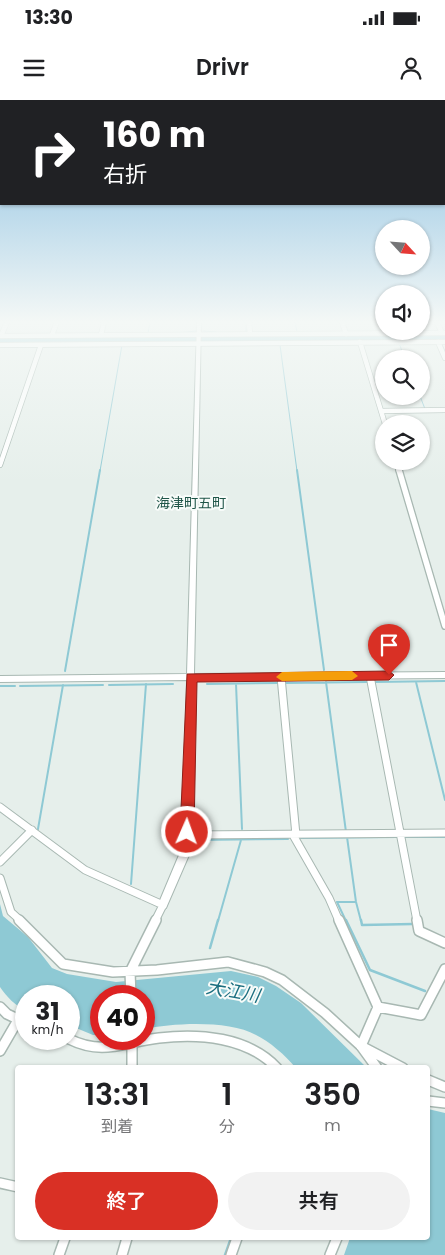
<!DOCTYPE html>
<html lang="ja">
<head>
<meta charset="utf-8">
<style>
	body { margin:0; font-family:Poppins,"Noto Sans JP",sans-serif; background:#f2f2f2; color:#202124; height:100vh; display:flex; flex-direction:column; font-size:19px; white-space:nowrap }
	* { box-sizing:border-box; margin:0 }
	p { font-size:16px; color:#757577 }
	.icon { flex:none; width:28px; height:28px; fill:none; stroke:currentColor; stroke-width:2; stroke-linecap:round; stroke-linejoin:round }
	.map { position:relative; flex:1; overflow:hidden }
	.panel { position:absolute; left:15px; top:965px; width:415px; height:175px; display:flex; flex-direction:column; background:#fff; border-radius:5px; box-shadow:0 1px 4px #0004 }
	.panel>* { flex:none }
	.top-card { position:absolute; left:0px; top:0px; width:445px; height:105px; box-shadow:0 1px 4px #0004; background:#202124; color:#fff; overflow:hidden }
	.needle { width:32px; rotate:116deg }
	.controls { position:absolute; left:375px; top:120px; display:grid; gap:10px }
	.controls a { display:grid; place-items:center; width:55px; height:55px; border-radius:50%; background:#fff; box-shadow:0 1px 4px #0004; font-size:25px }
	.speed { position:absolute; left:15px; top:885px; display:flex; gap:10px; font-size:25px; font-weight:700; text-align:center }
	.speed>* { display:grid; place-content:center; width:65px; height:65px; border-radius:50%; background:#fff; box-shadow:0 1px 4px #0004; line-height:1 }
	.speed small { font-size:12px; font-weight:400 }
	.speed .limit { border:8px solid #d22; background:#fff; color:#111 }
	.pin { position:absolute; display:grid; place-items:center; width:42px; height:42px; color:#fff; margin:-51px -21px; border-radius:50% 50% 50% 0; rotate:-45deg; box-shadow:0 0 5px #0007 }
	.pin .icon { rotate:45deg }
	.me { position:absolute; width:55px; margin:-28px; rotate:2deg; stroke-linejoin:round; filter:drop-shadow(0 0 4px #0008) }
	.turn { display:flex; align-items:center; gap:18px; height:105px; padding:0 20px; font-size:22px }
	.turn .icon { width:65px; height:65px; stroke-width:2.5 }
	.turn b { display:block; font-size:35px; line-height:42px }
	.eta { display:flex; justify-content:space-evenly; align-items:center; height:85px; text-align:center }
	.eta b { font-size:30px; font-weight:600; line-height:35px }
	.button { display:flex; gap:10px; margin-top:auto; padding:10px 20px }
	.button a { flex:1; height:58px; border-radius:30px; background:#d93025; color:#fff; font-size:20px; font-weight:600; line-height:58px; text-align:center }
	.button a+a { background:#f2f2f2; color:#202124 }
	.status { display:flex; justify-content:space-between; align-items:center; height:35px; padding:0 25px; background:#fff; direction:ltr }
	.status svg { height:14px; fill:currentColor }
	header { display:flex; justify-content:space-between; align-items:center; height:65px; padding:0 20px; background:#fff; font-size:22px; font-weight:600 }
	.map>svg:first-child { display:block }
</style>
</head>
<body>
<div class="status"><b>13:30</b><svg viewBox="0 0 49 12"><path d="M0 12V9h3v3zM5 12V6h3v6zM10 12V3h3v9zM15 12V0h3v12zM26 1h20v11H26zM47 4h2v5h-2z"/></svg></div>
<header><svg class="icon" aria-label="menu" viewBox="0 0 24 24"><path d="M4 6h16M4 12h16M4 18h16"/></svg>Drivr<svg class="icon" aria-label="person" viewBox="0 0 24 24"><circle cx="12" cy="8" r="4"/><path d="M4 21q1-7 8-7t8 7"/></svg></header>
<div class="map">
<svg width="445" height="1155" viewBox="0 0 445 1155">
	<rect width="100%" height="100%" fill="#e6efeb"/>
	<path fill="#8ec9d4" d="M240,235l205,1v4l-445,2v-4z
		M0,804l3,12 25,21 24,31 15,6 49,8 115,-11 27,6 18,9 25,17 65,64h-71c-9,-11 -26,-26 -39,-32 -27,-15 -82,-12 -112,-6v-33h-43v39h-8l-24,-10v-29h-43v14c-11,-4 -19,-13 -26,-23z
		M428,1009l17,4v142h-101l6,-17h78z"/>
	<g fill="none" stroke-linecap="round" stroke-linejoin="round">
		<path stroke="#8ec9d4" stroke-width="1" d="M246,222v12
			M295,222l2,10
			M203,231l13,1
			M148,233l2,-11
			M178,233l18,-2
			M399,243l6,16
			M441,243l4,8
			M280,245l17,126
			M420,296l5,13
			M100,371l22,-126"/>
		<path stroke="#8ec9d4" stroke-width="2" d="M297,370l27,200
			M65,571l35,-201
			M326,582l20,150
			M375,582l70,-1
			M416,582l29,118
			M285,583l82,-1
			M207,584l72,-1
			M236,584l6,145
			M109,585l64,-1
			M0,586h15
			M20,586l83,-1
			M38,729l25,-144
			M347,737l9,65 5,19
			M404,737h41
			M301,738l96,-1
			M197,740l91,-1
			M131,784l15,-200
			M218,821l23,-81
			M346,821l-9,-19h19"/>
		<path stroke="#8ec9d4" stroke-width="2.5" d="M346,820l24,50 55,21
			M361,820l1,5 51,-1
			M210,848l8,-28
			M225,1155l6,-17"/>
		<g stroke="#a8b8b2" stroke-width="6">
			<path id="minor-far3" d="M249,222l1,12
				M342,222l4,12
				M437,222l5,11
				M52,235l5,-13
				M101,235l3,-13
				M0,236l445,-3
				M1,236l6,-14
				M360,242l25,82
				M438,242l7,16
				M0,245l445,-3
				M381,311l64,-1
				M396,361l3,10
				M0,365l41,-120"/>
		</g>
		<g stroke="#a8b8b2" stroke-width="8">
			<path id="minor-far2" d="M399,370l46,156"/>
		</g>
		<g stroke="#a8b8b2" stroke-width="9">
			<path id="minor-far1" d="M370,576l47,245
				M281,577l15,158
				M0,707l85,63 78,35 -8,16
				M187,735l258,-2
				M293,735l36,63 10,23
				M0,762l32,-32
				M0,778l11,34 10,9"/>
		</g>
		<g stroke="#a8b8b2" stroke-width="12">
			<path id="minor" d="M19,820l44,44 50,8 44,-2 71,-8 37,10 17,8 43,33 36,33 16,22
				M339,820l39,87 -17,39 42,22
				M417,820l2,11 26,12
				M131,896l-1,-24 26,-52
				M0,907l7,7 19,9
				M378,907l43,8 24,-46
				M69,939c34,17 55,3 90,-1 40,-5 89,-1 118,30
				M132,939v29
				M0,951l18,-31
				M428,980l17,7
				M428,1001l17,2
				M0,1083l18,4
				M59,1155l6,-17
				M122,1155l5,-17
				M231,1155l6,-17
				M330,1155l7,-17"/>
		</g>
		<g stroke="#a8b8b2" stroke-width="2">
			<path id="tertiary" d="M197,222h4l-7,352 251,-2v6l-251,2 -3,152 -2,23 -23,53 -3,2 -3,-2 -2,-3 21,-50 4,-23 4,-152 -187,2v-6l187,-2z"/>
		</g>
		<use href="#minor-far3" stroke="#fff" stroke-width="4.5"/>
		<use href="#minor-far2" stroke="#fff" stroke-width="5.5"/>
		<use href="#minor-far1" stroke="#fff" stroke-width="7"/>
		<use href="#minor" stroke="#fff" stroke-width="9"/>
		<use href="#tertiary" fill="#fff" fill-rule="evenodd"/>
	</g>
	<linearGradient id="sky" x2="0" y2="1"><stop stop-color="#84bce0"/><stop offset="0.58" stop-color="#f4f8f6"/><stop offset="1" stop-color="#f4f8f6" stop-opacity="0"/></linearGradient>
	<rect width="445" height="383" fill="url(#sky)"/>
	<path fill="#d93025" stroke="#8d1f18" d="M389,571l5,4 -5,5 -192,2 -3,150 -2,5 -5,2 -5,-2 -2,-5 7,-158z"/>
	<path fill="#f59e0b" d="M352,571l6,5 -6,4 -70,1 -6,-4 6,-5z"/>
	<g text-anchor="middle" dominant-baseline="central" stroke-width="4" stroke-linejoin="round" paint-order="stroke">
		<g font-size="14" fill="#1f5548" stroke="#f7fbf9">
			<text x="191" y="403">海津町五町</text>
		</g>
		<g font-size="18" font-style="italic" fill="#1c6f80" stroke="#f7fbf9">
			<text transform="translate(233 891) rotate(10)">大江川</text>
		</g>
	</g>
</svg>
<div class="controls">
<a><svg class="needle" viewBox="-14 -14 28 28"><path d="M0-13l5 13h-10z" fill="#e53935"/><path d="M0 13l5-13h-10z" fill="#757577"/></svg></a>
<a><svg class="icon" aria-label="sound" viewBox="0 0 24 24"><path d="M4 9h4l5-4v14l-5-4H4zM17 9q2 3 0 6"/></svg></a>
<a><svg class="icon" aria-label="search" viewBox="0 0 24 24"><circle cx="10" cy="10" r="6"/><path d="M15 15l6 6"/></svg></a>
<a><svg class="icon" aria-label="layers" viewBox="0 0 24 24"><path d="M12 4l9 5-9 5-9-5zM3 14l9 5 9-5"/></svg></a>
</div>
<div class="speed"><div>31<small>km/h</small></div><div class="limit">40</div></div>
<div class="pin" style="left:389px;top:575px;background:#d93025"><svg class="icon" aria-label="arrive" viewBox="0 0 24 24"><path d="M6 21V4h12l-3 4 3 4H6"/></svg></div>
<svg class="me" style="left:187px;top:732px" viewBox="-20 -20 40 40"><circle r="17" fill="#d93025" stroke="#fff" stroke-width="3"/><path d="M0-11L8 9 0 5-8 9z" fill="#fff"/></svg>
<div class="top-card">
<div class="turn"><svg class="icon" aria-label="right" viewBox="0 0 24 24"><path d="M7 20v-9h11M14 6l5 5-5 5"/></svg><div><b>160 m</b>右折</div></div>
</div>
<section class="panel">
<div class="eta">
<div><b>13:31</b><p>到着</p></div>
<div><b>1</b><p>分</p></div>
<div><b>350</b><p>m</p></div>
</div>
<div class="button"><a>終了</a><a>共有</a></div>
</section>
</div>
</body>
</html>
